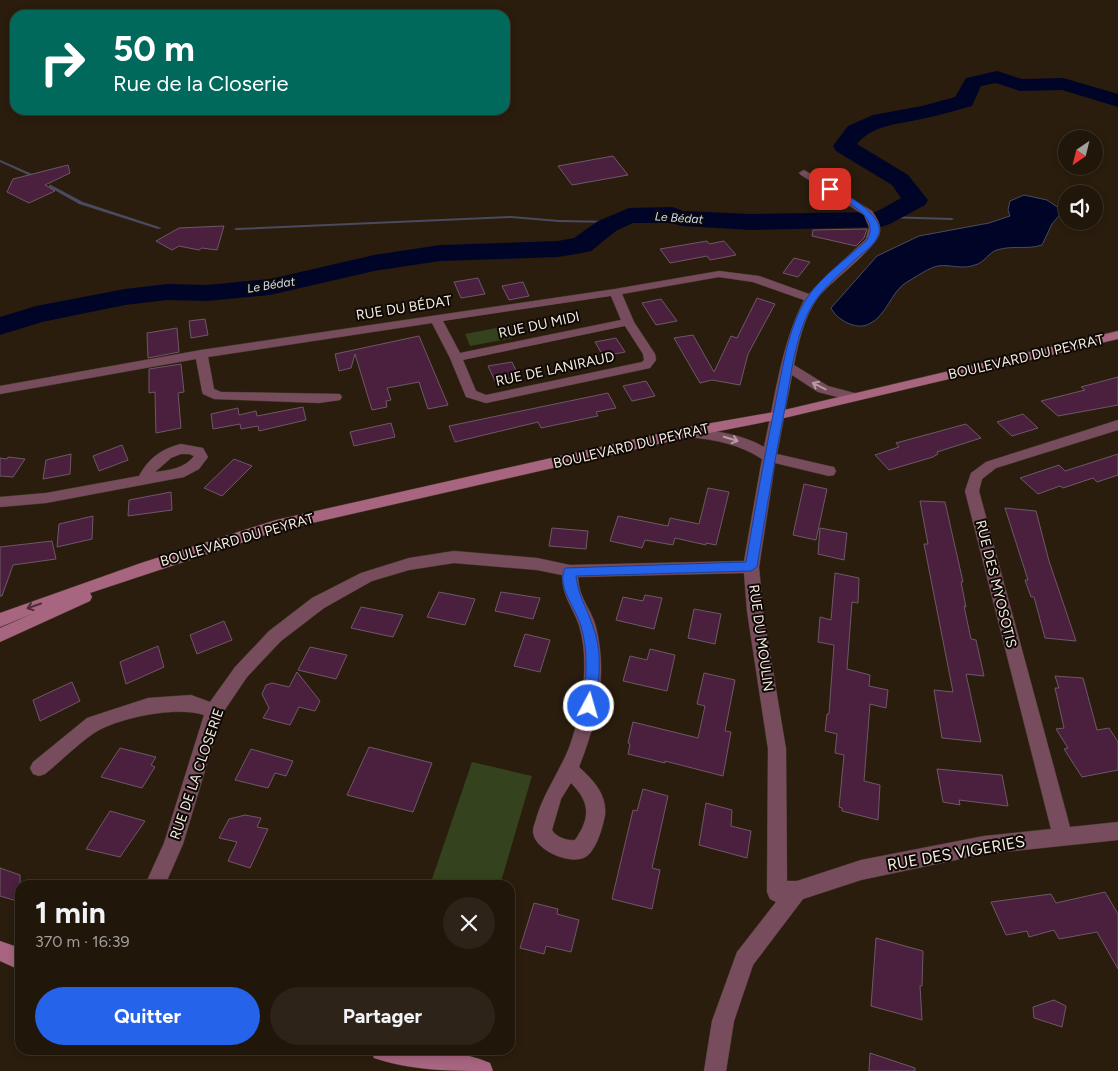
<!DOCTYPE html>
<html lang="fr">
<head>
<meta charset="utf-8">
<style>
	body { margin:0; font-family:Figtree,sans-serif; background:#2d2318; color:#f1f3f6; height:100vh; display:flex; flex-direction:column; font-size:19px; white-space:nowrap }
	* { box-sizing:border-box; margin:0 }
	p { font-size:16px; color:#a29f9c }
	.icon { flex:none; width:28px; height:28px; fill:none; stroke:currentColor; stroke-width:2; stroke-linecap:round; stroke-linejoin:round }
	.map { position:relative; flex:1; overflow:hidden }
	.side { position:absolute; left:15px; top:880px; width:500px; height:175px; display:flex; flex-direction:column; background:#20160a; border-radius:15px; box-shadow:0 2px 8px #0003,0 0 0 1px #3d352b }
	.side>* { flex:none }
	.hud { position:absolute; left:10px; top:10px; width:500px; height:105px; border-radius:15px; box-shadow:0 2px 8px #0003,0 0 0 1px #3d352b; background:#00695c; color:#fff; overflow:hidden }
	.needle { width:32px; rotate:215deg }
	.buttons { position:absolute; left:1058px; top:130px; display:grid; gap:10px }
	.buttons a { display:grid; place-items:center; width:45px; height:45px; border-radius:50%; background:#20160a; box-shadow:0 2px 8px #0003,0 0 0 1px #3d352b; font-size:25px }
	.pin { position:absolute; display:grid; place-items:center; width:42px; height:42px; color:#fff; margin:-21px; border-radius:10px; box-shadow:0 2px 8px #0006 }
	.me { position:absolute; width:55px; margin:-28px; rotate:6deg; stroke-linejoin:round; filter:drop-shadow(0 0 4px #0008) }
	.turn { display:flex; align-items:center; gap:18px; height:105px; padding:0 20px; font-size:22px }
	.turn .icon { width:65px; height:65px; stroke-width:2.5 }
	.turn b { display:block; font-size:35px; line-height:42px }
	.round { display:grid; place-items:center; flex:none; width:52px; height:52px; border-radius:26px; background:#2d2318 }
	.overview { display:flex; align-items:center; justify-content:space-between; height:85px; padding:0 20px }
	h1 { font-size:30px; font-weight:700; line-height:38px }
	.action { display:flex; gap:10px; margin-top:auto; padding:10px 20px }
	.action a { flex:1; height:58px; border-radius:30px; background:#2563eb; color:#fff; font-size:20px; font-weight:700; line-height:58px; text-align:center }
	.action a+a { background:#2d2318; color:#f1f3f6 }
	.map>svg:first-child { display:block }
</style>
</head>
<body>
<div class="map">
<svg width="1118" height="1071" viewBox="0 0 1118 1071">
	<rect width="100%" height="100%" fill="#2a1d0d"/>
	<path fill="#34431d" d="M506,326l6,12 -42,8 -5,-12z
		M472,762l60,14 -32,109h-70z"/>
	<path fill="#000528" stroke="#4a4a60" d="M1024,195l23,5 16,11 -11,13 -10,21c-15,5 -30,0 -45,5 -8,2 -13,13 -22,15 -13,5 -25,-1 -37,1 -8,1 -24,12 -31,16 -16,9 -20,34 -38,42 -13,7 -33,-5 -38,-16l46,-52 42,-20 70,-13 21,-7 -2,-6 2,-9z"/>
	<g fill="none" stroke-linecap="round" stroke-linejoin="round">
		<path fill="#4a4a60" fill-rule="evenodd" d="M0,160l39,17 1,1 -3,1 -37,-17z
			M49,185h2l32,17 79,26 -4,1 -79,-25 -30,-17z
			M511,216l48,4 55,1 2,1 -2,1 -55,-1 -48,-4 -275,12 -2,-1 2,-1z
			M883,216l69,2 2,1 -2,1 -67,-2h-2z"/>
		<path fill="#000528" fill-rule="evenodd" d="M997,71l25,8 41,-1 7,2 48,14v13l-56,-17 -42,1 -24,-8 -15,3 -9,20c-16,4 -31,9 -46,12 -24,6 -53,6 -69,26l51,31 20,25 -3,5 -35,19 -9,3 -130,3 -69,-4 -11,-3h-38l-17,8 -25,20 -9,2 -24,4 -118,4 -66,10 -104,24 -63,6 -40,-1 -42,5 -83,17 -42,13v-18l36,-11 89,-17 42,-5 40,1 63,-6 104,-24 66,-10 118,-4 16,-3 24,-17 31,-13 43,-1 12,4 67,3 125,-2 25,-14 -9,-13 -56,-34 -3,-5 15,-20 25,-11 49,-9 33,-9 11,-19z"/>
	</g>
	<path fill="#4a203e" stroke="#6d5866" d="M613,156l15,19 -56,10 -14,-19z
		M68,165l2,8 -25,12 10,6 -26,12 -22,-11 6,-13z
		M224,226l-7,24 -15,-2 -3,2 -20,-4 -7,4 -16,-9 23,-13z
		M867,229l-3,9 -8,8 -44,-10 1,-6z
		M707,241l2,3 15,-3 12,14 -26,5 -3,-4 -37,7 -10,-14z
		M794,258l16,4 -12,15 -15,-4z
		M478,278l7,16 -24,4 -7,-16z
		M523,282l6,14 -20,4 -7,-14z
		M757,298l18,6 -27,50 -8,31 -28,-5 -12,3 -26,-45 19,-3 21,37 17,-36 6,2z
		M661,299l16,22 -21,4 -14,-22z
		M205,319l3,16 -17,3 -2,-17z
		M177,328l2,24 -31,6 -1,-25z
		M419,336l29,69 -20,4 -9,-27 -32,6 4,12 -5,1 1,6 -15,3 -17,-56 -4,14 -12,3 -4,-17z
		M616,338l9,14 -22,4 -8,-14z
		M512,362l7,15 -24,4 -7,-15z
		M181,364l3,28 -6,1 3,35 -25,5 -1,-41 -6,1v-24z
		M1118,377v28l-60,11 -17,-15 44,-11 -4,-3z
		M646,381l9,15 -23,5 -9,-15z
		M608,393l8,15 -20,4 2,4 -57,12 -3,-6 -83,20 -6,-16z
		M303,407l3,13 -47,11 -1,-5 -17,3 -1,-5 -27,5 -2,-15 27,-6 1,7 17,-4 1,5z
		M1023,414l15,14 -26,8 -15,-14z
		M391,423l4,14 -41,9 -4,-14z
		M966,424l15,14 -44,14 1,2 -5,3 -44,13 -14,-15 24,-8 -3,-4z
		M122,445l6,15 -29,11 -6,-15z
		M71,454l-1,20 -27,5 3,-19z
		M1118,454v21l-21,7 -4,-4 -30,10 -3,-2 -22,8 -18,-16 39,-13 6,6z
		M8,457l17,2 -12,18 -13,-1v-18l7,1z
		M234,459l18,7 -30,30 -18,-8z
		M804,484l23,5 -11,51 -23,-5z
		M708,488l21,4 -13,53 -10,-2v2l-31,-7 -2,7 -28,-5 -3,8 -32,-7 8,-25 50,10 2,-8 29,6z
		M171,492l1,18 -44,6 1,-16z
		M920,501l25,1 18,80h-2l5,25 -2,-1 7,33 5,1 8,36 -18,-2 15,68 -39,-4 -8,-48 19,2 -29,-148h4z
		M1005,508l31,3 13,50 27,80 -31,-3 -11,-41h-3l-6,-17h3z
		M93,516l-1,23 -35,8 2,-23z
		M552,528l36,3 -2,18 -37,-3z
		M820,528l27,5 -3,27 -26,-6z
		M52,541l4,18 -43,6 -11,31h-2v-49z
		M835,573l24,5 -1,25 -6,-1 -5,67 23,6 -1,11 19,4 -2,18 -16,-4 -6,77 16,4 -2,35 -36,-9v-3l-3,-1 5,-52 -9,-2 2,-19 -12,-3 2,-17h2l5,-69 -16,-3 2,-25 11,3z
		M439,592l36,7 -10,26 -38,-8z
		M501,592l39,6 -7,21 -38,-8z
		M645,595l17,3 -8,31 -38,-9 7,-23 20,4z
		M361,607l42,8 -10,22 -42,-9z
		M694,609l27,5 -6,30 -27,-6z
		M224,621l8,19 -35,14 -7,-19z
		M525,634l25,6 -10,32 -26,-6z
		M158,646l6,21 -38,17 -6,-22z
		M310,647l37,8 -11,24 -38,-9z
		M650,649l25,6 -8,36 -44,-10 7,-25 17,4z
		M297,672l23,29 -5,10 -16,-4 -9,18 -27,-7 6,-10 -7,-14 4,-9 6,-2 17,4z
		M704,673l31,7 -10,51 6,1 -8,44 -58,-15v2l-37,-9 2,-10 -2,-1 5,-21 65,16 7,-32 -8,-2z
		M1055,676l28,2 14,52 12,-2 9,14v28l-36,7 -18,-28 4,-1 -12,-19 8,-1 -9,-40h4z
		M72,682l8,19 -40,20 -7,-21z
		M369,747l63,16 -19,49 -66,-17z
		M120,748l36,9 -5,8 4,2 -13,21 -41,-11z
		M251,749l42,12 -7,15 -11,-3 -7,15 -33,-8z
		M937,769l65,6 6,31 -49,-6 1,5 -17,-3z
		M643,789l25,7 -16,72 8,2 -8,39 -40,-10 21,-89 4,1z
		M706,803l26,7 -1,16 20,5 -4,27 -48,-13z
		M110,811l35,10 -25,36 -34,-8z
		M245,815l16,3 -4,9 11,2 -18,39 -22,-7 9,-19 -18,-4 10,-19z
		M0,868l20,7v27l-20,-6z
		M1105,892l13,22v55l-21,-37 -38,7 -5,-9 -25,7 -2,-6 -21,4 -15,-33 60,-8 5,9z
		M534,903l24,6 -1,5 22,6 -8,32 -25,-6 -2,8 -24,-6z
		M876,938l47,13 -1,35h-2l2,34 -51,-14z
		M1054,1000l12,6 -4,21 -28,-9 -1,-11z
		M870,1053l45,15v3h-46z"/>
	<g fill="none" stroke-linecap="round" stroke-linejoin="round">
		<g stroke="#463a2b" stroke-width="1">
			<path id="street" d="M804,170l68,41c4,6 9,13 8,21 -3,17 -51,50 -63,67 -13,18 -19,45 -23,66l34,21 30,8 2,3 -7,4 -35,-9 -26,-17 -15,79 52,12 5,1 2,4 -2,4 -5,1 -54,-13 -16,104 4,44 23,138 1,132h10l64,-21 123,-24 67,-7 -86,-338 6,-18 15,-11 132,-42v10l-122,38 -14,11 -3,12 91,336 48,-5v18l-134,14 -123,26 -58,19 -50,66 -19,56 -8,50h-22l8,-50 25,-69 39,-50 -6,-3 -3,-7 1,-143 -21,-138 -3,-38 -166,4c1,22 13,31 18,50 12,49 1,94 -17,140 14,13 28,27 26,48 -2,11 -8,33 -18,41 -15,11 -54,-6 -54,-25 0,-5 3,-10 4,-15 6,-19 15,-33 24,-51 10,-18 15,-38 19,-57 5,-28 7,-56 -1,-83 -7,-20 -16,-26 -17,-50l-25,-5 -83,-7 -45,7 -37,11 -48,27 -43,33 -34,36 -25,37 -39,130 -18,41h-20l19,-42 40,-128c-27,-9 -80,2 -105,15 -15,8 -39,32 -54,44l-6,2 -6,-2 -3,-6 3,-6 54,-44 6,-2 55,-18 43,-3 19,7 25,-35 34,-36 43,-33 49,-25 48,-15 45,-7 83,7 33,7 174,-4 18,-102c-23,-15 -46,-19 -73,-22l-5,-2 -2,-3 2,-3 5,-2c26,4 53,7 75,20 11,-49 17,-102 40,-147l-51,-18 -34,-5 -97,17 12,28 21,32 1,6 -6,8 -164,35 -20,-6 -16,-39 -18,-35 -224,34 6,32 7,3 119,2 2,3 -2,3 -21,3 -105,-4 -11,-5 -1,-3 -6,-32 -196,35v-8l201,-36 414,-61 104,-18 40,5 50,18 11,-12 46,-43 3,-12 -5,-12 -63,-40 -2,-2zM611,296l10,24 -161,33 -17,-32zM625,326l18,28 1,6 -2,2 -156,33 -10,-4 -13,-31zM571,783c19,19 20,34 4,57 -8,1 -19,-3 -23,-10l9,-31z
				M181,444l22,4 5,9 -9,12 -15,8 -138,26 -46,4v-10l46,-4 93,-17c10,-18 22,-27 42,-32zM181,454h8l5,2c-10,13 -25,14 -39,16l16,-14z"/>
		</g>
		<g stroke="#463a2b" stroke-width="1">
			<path id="secondary" d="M1118,331v8l-338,80 -91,18 -412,94 -187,62 2,4 -2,4 -90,41v-14l34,-15 -34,14v-14l141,-50 135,-43 413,-93 91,-16z
				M0,941l20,7v22l-20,-9z
				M371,1050c40,0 81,-3 119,13l3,8c-40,0 -81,0 -119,-13z"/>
		</g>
		<use href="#street" fill="#774d5e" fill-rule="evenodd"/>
		<use href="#secondary" fill="#a86580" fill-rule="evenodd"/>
	</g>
	<defs><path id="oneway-shaft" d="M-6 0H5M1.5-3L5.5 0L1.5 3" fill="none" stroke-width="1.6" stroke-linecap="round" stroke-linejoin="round" transform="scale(1.25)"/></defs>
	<g stroke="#b69ca0">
		<use href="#oneway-shaft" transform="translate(819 386) rotate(-153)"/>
		<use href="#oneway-shaft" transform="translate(731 439) rotate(17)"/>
	</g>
	<use stroke="#4c2e36" href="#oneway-shaft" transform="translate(34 606) rotate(161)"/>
	<path fill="#2563eb" stroke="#184099" d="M830,187c14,5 54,28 49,46 -3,11 -14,18 -22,25 -19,18 -39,33 -50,57 -12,27 -16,59 -21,88 -11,54 -20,109 -29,164l-6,4 -175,5c2,19 10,30 16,48 11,27 7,54 4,82l-2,4 -5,2 -4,-2 -2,-4c3,-29 6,-51 -2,-80 -5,-17 -25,-40 -16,-58l181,-6c9,-54 19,-108 30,-162 7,-33 12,-73 31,-102 14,-22 41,-40 60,-58 14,-25 -22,-38 -40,-49l-1,-2z"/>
	<g text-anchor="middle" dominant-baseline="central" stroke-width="4" stroke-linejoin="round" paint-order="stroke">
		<g font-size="12" font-style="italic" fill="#cddefa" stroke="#0e0904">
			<text transform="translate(679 218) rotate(4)">Le Bédat</text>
			<text transform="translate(271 285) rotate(-9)">Le Bédat</text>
		</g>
		<g font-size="14" fill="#f5ece2" stroke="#0e0904">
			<text transform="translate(404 308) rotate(-9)">RUE DU BÉDAT</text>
			<text transform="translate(539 325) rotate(-12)">RUE DU MIDI</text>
			<text transform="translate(1026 357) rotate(-13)">BOULEVARD DU PEYRAT</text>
			<text transform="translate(555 369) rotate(-12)">RUE DE LANIRAUD</text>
			<text transform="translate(631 446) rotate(-13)">BOULEVARD DU PEYRAT</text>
			<text transform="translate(237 540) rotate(-16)">BOULEVARD DU PEYRAT</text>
			<text transform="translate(996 584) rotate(76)">RUE DES MYOSOTIS</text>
			<text transform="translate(761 638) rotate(82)">RUE DU MOULIN</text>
			<text transform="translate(197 774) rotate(-71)">RUE DE LA CLOSERIE</text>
		</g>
		<g font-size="16" fill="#f5ece2" stroke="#0e0904">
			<text transform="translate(956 853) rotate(-10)">RUE DES VIGERIES</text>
		</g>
	</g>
</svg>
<div class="buttons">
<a><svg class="needle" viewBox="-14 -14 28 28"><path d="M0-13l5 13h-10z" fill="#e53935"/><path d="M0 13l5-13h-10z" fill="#a29f9c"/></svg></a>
<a><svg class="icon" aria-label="sound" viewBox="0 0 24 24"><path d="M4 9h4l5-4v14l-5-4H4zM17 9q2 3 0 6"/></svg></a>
</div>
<div class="pin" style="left:830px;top:189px;background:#d93025"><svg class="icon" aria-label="arrive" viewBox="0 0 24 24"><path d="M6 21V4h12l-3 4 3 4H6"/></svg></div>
<svg class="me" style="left:589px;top:706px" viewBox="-20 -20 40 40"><circle r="17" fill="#2563eb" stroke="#fff" stroke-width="3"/><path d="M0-11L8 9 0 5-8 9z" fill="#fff"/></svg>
<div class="hud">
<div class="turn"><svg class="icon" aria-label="right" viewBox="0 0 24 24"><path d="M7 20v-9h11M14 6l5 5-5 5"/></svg><div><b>50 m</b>Rue de la Closerie</div></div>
</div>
<section class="side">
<div class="overview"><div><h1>1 min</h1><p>370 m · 16:39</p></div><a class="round"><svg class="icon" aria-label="close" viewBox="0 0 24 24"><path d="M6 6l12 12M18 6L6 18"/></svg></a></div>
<div class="action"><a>Quitter</a><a>Partager</a></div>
</section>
</div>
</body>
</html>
